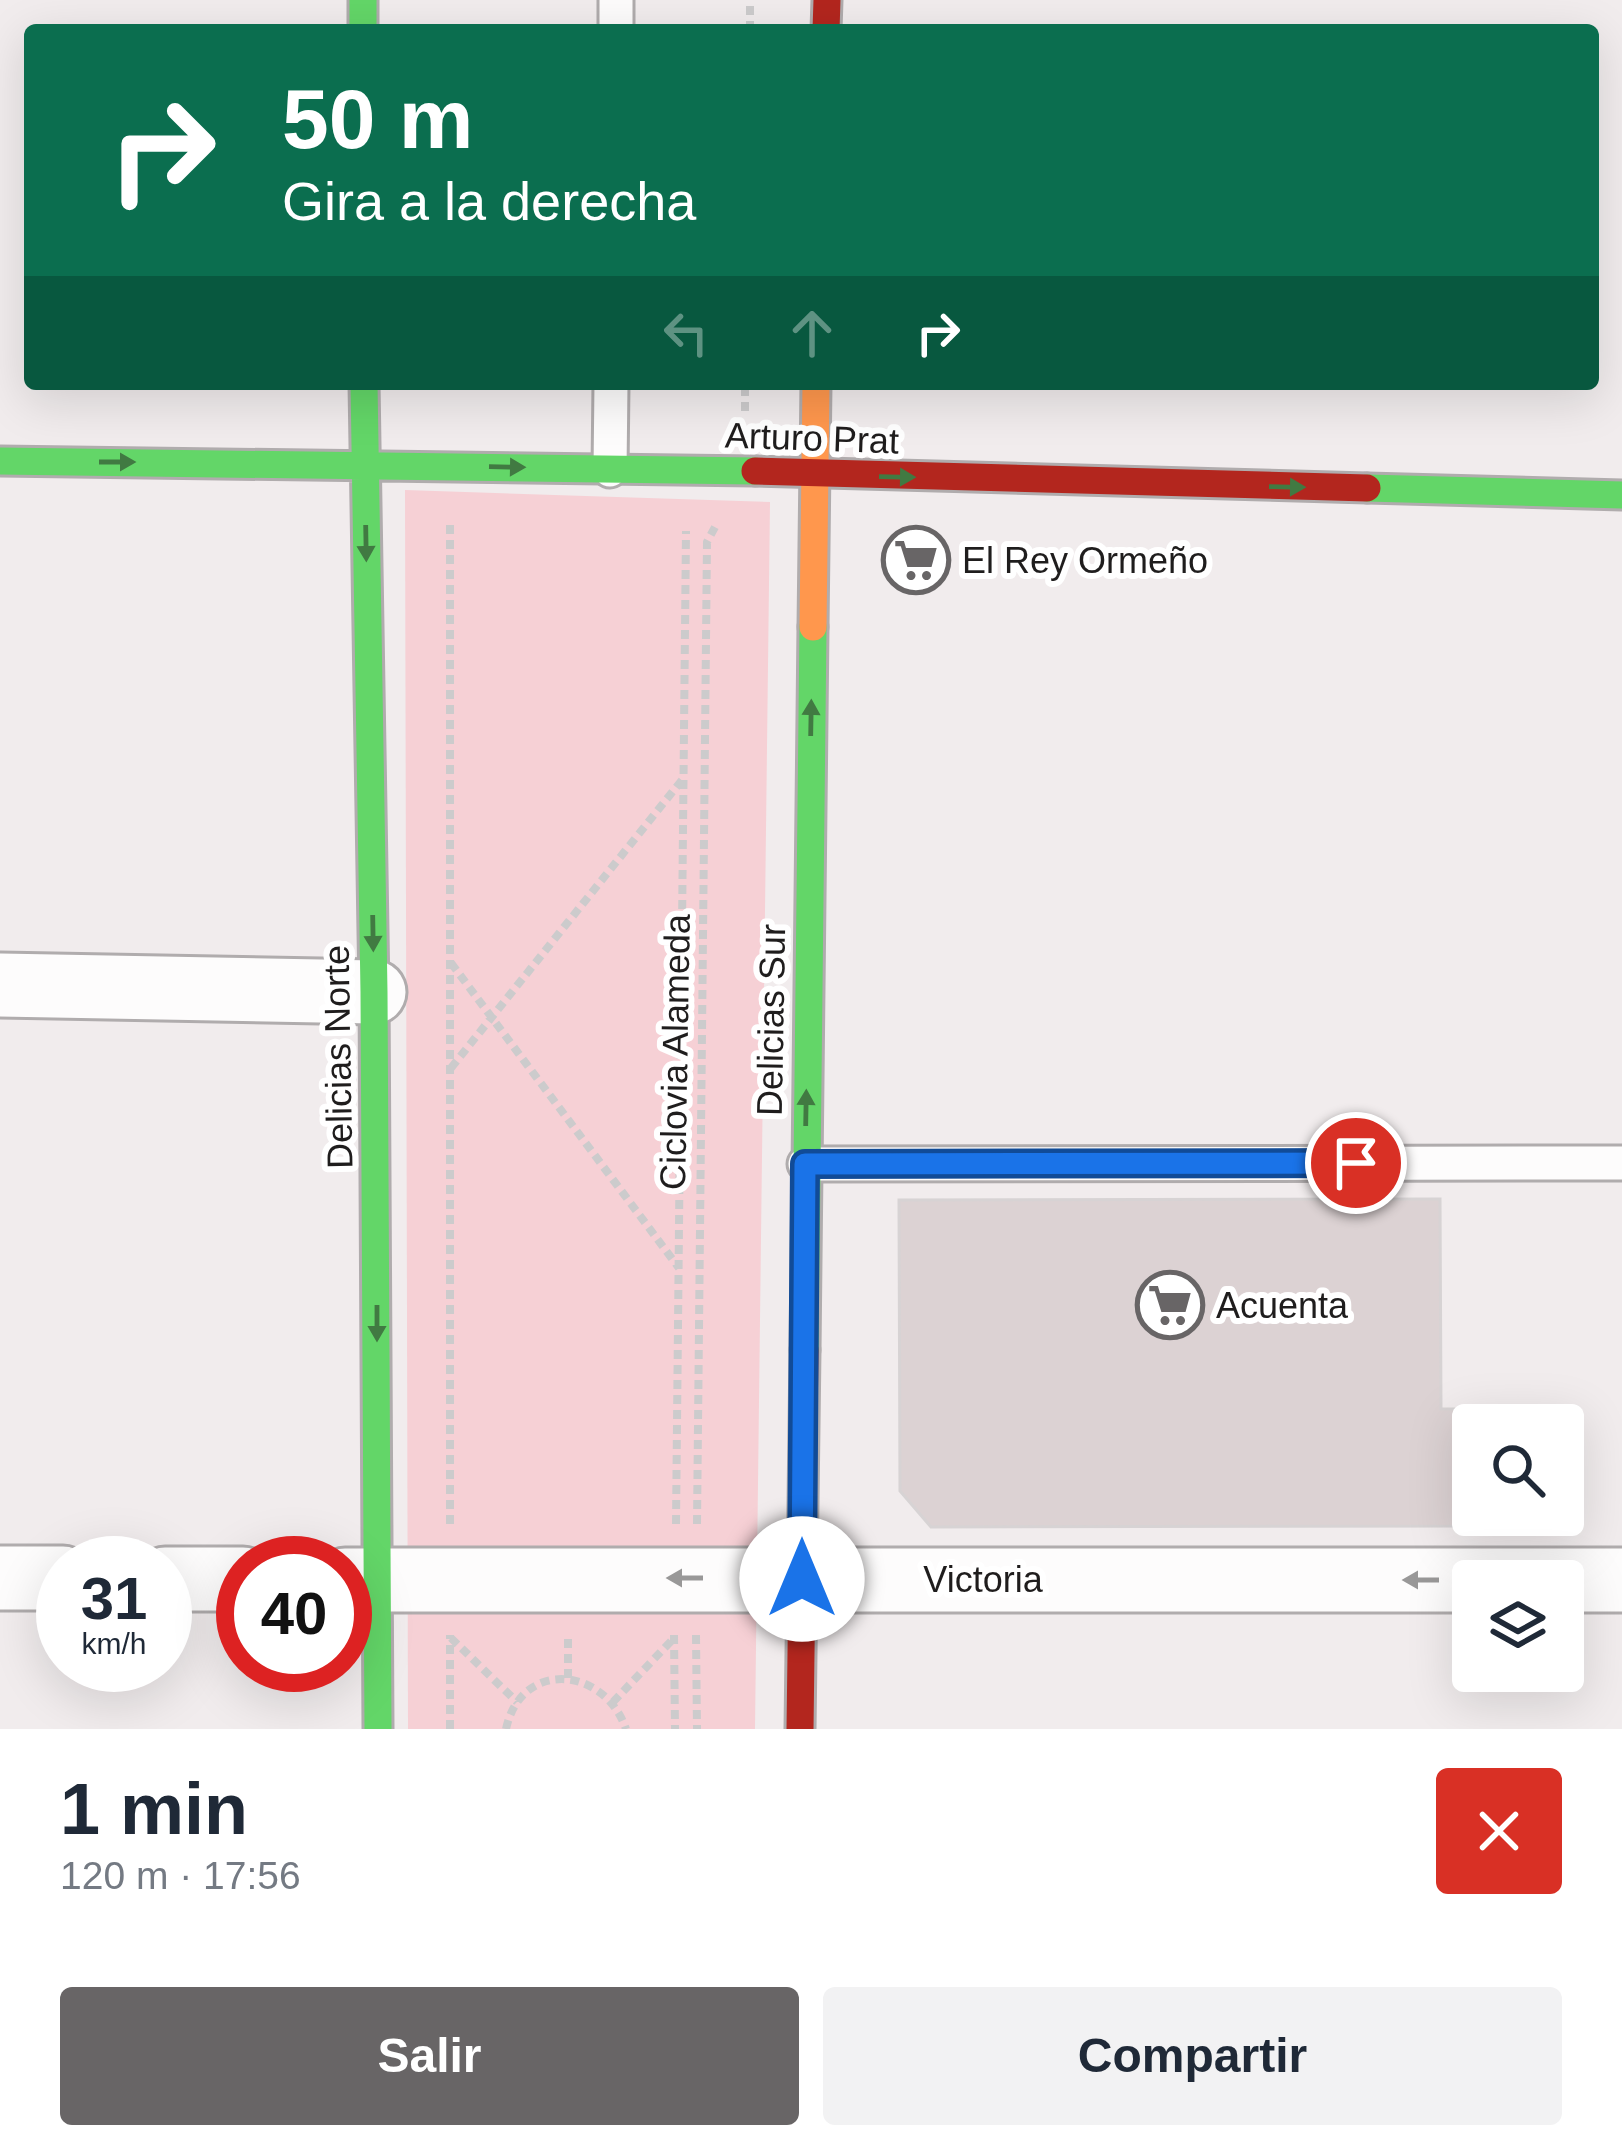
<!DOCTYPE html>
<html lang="es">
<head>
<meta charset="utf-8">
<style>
	body { margin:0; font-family:Arial,sans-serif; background:#f2f2f3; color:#1f2937; height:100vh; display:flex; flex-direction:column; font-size:45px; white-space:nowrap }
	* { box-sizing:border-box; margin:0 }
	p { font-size:39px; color:#747a83 }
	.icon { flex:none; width:66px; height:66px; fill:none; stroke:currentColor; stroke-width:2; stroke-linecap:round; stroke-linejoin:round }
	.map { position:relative; height:1729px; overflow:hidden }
	.details { display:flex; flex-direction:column; background:#fff; flex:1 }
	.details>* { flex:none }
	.top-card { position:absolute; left:24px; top:24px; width:1575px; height:366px; border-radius:12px; box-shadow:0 12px 48px #0002; background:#0b6e4f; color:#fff; overflow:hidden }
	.controls { position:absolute; left:1452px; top:1404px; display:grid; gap:24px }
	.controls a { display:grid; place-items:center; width:132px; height:132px; border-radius:12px; background:#fff; box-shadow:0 12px 48px #0002; font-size:60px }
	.speed { position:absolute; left:36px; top:1536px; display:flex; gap:24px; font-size:60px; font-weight:700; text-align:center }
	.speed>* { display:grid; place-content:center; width:156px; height:156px; border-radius:50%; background:#fff; box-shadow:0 12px 48px #0002; line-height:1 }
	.speed small { font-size:30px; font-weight:400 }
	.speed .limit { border:18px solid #d22; background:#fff; color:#111 }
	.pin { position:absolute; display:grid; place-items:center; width:102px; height:102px; color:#fff; margin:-51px; border:6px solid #fff; border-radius:50%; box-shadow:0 3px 12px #0007 }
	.me { position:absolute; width:132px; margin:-66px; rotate:0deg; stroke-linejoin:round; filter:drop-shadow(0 0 9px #0008) }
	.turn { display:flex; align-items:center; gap:42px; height:252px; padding:0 60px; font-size:54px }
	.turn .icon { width:156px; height:156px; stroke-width:2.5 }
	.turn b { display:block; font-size:84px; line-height:102px }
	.lanes { display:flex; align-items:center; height:114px; padding:0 60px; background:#0003; justify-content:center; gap:60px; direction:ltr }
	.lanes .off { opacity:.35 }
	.round { display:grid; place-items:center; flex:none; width:126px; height:126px; border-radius:12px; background:#f2f2f3 }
	.head { display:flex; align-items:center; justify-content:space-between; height:204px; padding:0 60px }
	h1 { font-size:72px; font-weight:600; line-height:90px }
	.button { display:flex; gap:24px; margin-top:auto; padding:24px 60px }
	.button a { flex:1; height:138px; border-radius:12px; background:#686566; color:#fff; font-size:48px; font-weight:600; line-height:138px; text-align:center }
	.button a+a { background:#f2f2f3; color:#1f2937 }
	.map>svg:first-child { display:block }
</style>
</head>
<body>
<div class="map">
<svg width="1622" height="1729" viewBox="0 0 1622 1729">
	<rect width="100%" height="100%" fill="#f1eced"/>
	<path fill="#f6d0d5" d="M405,490l365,12 -15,1227h-347z"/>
	<path fill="#dcd2d3" stroke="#d7d3d4" stroke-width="3" d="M1440,1199l1,210h32v117l-542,1 -31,-36 -1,-291z"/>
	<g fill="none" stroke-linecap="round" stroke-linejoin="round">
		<g stroke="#b0acad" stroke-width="39">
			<path id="lane" d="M616,30v-30
				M610,470l1,-86
				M805,1164l817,-1"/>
		</g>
		<g stroke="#b0acad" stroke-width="69">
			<path id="street" d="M0,985l374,7
				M0,1578h63
				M165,1579h78
				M345,1580h1277"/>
		</g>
		<g stroke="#b0acad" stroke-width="33">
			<path id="fast" d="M363,0v30
				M364,384l10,608 4,737
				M0,461l755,10
				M1367,488l255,7
				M805,1350l8,-723"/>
		</g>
		<g stroke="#b0acad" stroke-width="33">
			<path id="slow" d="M813,627l3,-243"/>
		</g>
		<g stroke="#b0acad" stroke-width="33">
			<path id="jam" d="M826,30l1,-30
				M755,471l612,17
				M800,1729l5,-379"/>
		</g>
		<path stroke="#cccbcc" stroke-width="8" stroke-dasharray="9 6" stroke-linecap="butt" d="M750,30v-30
			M745,411v-27
			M450,525v999
			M451,963l228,305
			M451,1068l231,-288
			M676,1524l10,-993
			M697,1524l10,-982 8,-15
			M674,1635l1,94
			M696,1635l1,94
			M451,1638l66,64
			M568,1678v-40
			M613,1702l61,-64
			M450,1729v-94
			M506,1729c15,-70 98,-63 120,0"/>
		<use href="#lane" stroke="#fdfcfc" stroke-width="33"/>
		<use href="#street" stroke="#fdfcfc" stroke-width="63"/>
		<use href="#fast" stroke="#63d668" stroke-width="27"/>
		<use href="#slow" stroke="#ff974d" stroke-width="27"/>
		<use href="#jam" stroke="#b3261e" stroke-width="27"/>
	</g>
	<defs><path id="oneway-solid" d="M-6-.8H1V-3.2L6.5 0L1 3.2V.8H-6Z" transform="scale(3)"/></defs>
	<g fill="#417a42">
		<use href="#oneway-solid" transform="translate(117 462)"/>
		<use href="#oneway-solid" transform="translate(507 467) rotate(1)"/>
		<use href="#oneway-solid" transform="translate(897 477) rotate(1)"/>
		<use href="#oneway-solid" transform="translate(1287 487) rotate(1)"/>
		<use href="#oneway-solid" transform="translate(366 543) rotate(89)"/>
		<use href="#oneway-solid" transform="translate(811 718) rotate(-89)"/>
		<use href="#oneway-solid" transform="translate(373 933) rotate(89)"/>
		<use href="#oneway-solid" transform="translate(806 1108) rotate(-89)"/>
		<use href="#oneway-solid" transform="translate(377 1323) rotate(90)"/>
	</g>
	<g fill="#999898">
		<use href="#oneway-solid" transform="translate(685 1578) rotate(180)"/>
		<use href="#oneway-solid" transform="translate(1421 1580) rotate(-180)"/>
	</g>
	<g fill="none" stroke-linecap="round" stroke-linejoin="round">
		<g stroke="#114b97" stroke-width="30">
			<path id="route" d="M802,1579l3,-415 551,-1"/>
		</g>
		<use href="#route" stroke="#1a73e8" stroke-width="21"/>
	</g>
	<defs>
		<g id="supermarket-ring" transform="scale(3.45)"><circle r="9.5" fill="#fff" stroke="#686566" stroke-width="1.5"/><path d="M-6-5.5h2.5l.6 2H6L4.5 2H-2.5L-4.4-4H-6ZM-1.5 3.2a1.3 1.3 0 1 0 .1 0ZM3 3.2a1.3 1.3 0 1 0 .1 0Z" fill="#686566"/></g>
	</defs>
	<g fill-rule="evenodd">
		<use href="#supermarket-ring" x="916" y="560"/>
		<use href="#supermarket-ring" x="1170" y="1305"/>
	</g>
	<g text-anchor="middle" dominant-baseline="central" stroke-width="12" stroke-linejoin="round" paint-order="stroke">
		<g font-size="36" fill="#1f1d1d" stroke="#fff">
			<text transform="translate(812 438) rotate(2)">Arturo Prat</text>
			<text transform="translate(771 1020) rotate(-89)">Delicias Sur</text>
			<text transform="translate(675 1052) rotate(-89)">Ciclovia Alameda</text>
			<text transform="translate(338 1057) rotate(-91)">Delicias Norte</text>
			<text x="983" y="1579">Victoria</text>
		</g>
		<g font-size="36" fill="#1f1d1d" stroke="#fff" text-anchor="start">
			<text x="962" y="560">El Rey Ormeño</text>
			<text x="1216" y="1305">Acuenta</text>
		</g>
	</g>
</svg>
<div class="controls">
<a><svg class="icon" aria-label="search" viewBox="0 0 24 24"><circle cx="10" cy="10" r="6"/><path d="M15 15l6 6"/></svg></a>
<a><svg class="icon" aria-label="layers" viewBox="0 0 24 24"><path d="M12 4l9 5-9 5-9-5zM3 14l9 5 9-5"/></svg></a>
</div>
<div class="speed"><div>31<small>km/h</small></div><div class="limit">40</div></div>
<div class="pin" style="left:1356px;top:1163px;background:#d93025"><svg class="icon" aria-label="arrive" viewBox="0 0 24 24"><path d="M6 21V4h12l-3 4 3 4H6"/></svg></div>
<svg class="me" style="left:802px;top:1579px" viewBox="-20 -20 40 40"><circle r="19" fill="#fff"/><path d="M0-13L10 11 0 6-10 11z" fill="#1a73e8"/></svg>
<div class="top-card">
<div class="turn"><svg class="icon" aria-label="right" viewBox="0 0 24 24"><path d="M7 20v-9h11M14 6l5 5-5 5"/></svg><div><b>50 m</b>Gira a la derecha</div></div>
<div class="lanes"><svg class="icon off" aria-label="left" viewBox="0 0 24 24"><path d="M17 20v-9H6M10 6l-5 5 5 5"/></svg><svg class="icon off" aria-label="ahead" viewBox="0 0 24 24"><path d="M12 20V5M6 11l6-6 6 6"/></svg><svg class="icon" aria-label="right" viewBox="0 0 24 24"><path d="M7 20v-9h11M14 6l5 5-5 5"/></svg></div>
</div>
</div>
<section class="details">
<div class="head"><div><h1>1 min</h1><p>120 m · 17:56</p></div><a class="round" style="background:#d93025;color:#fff"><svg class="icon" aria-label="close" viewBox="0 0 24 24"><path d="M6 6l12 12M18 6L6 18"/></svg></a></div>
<div class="button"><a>Salir</a><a>Compartir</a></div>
</section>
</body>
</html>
